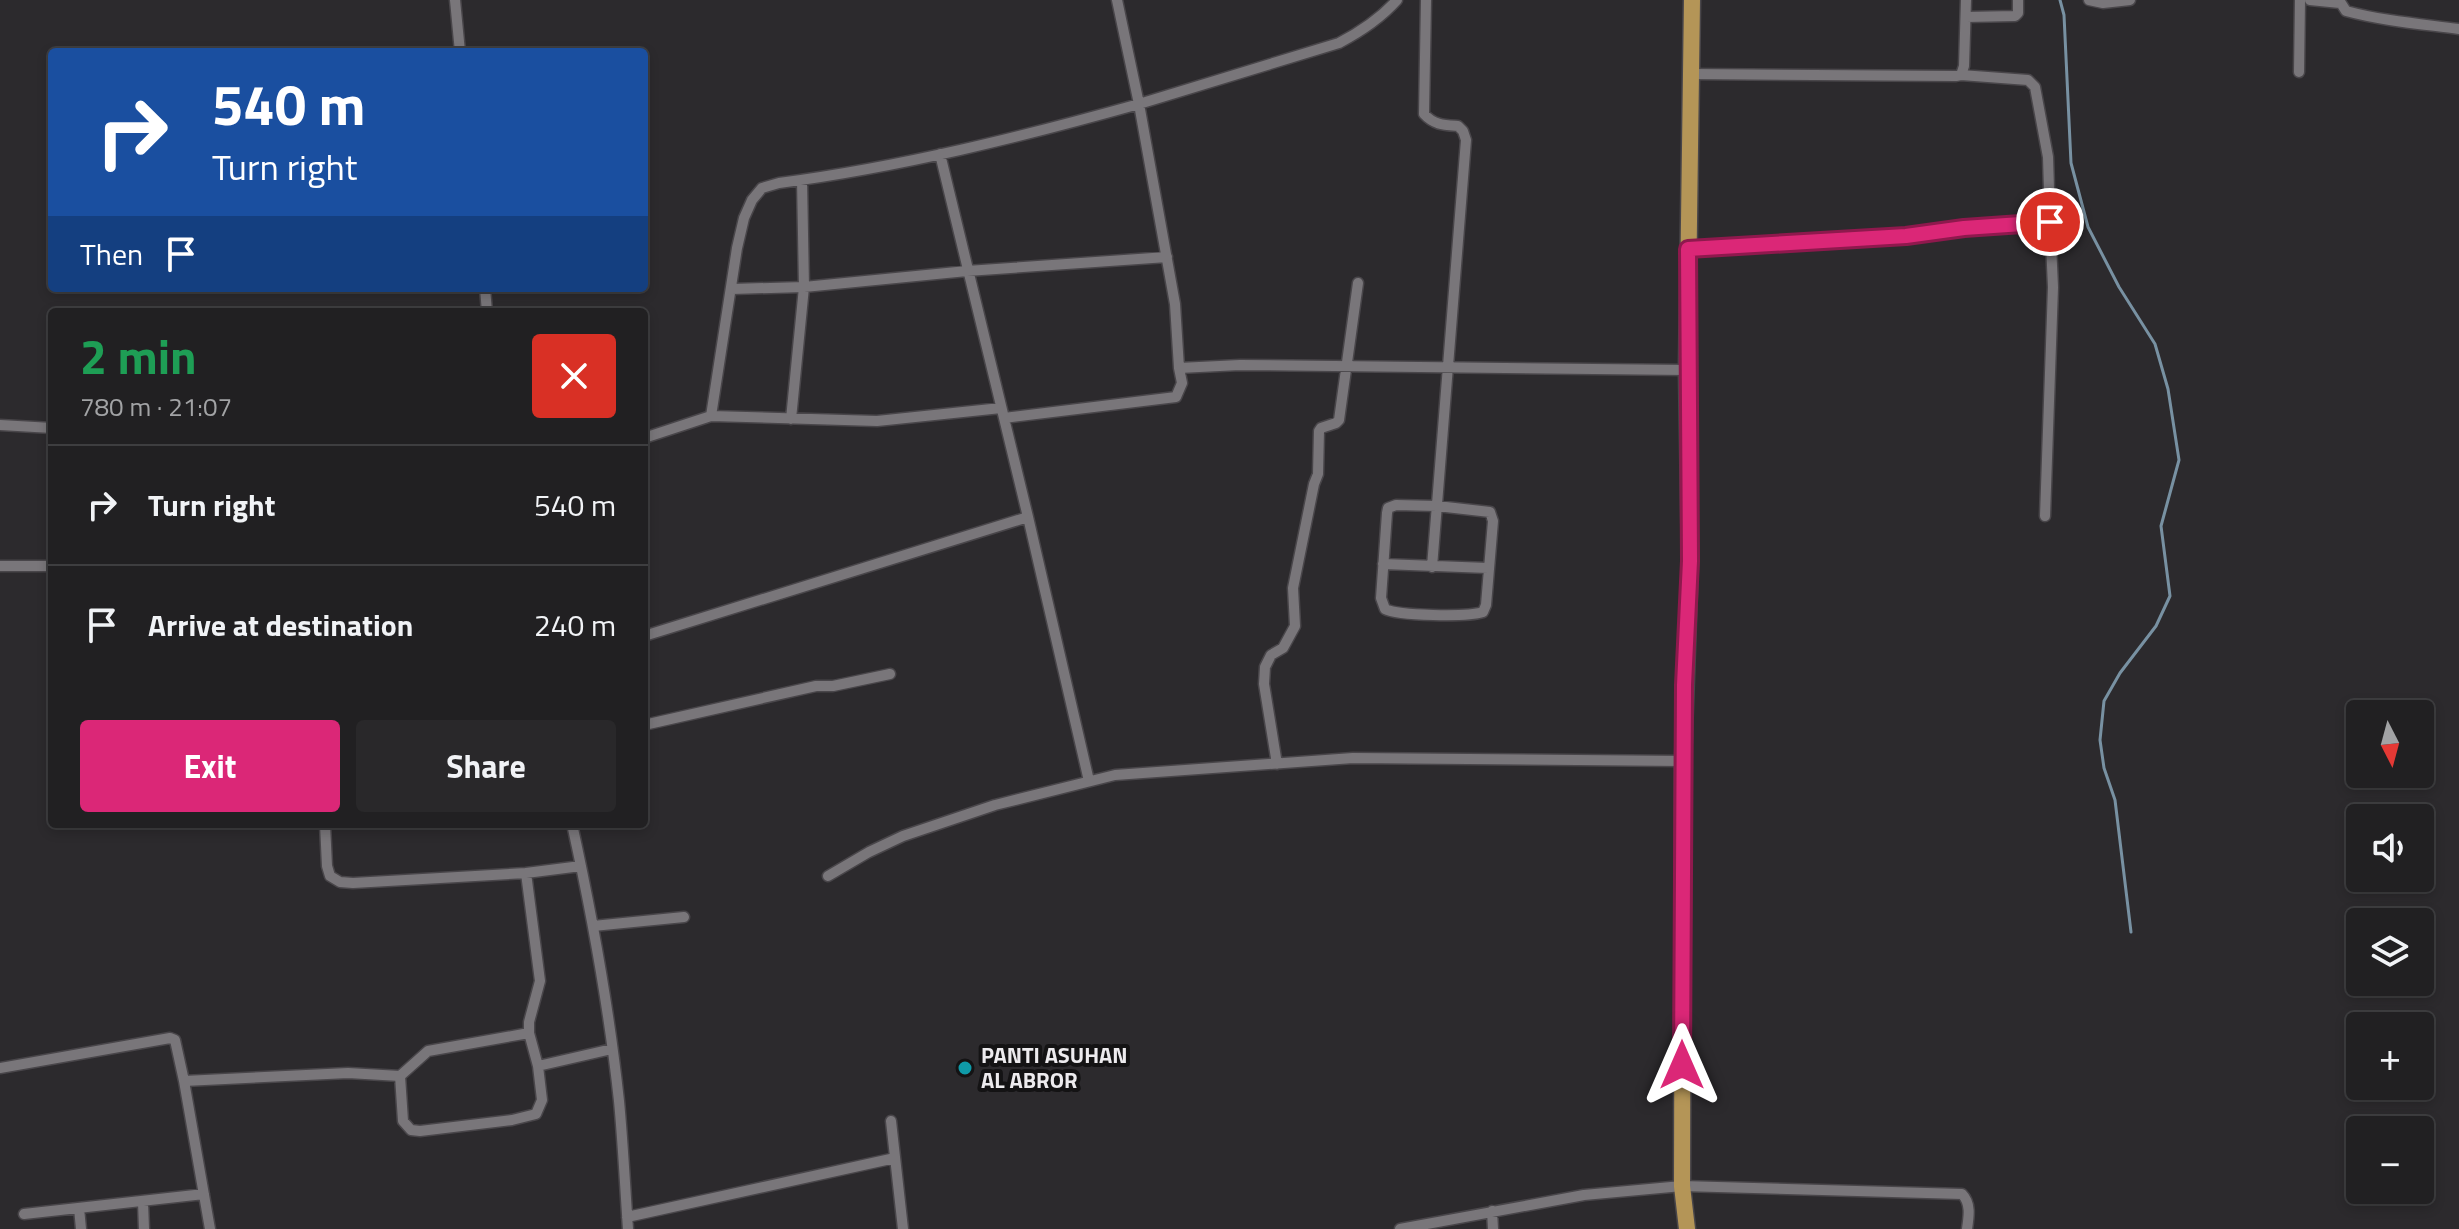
<!DOCTYPE html>
<html lang="en">
<head>
<meta charset="utf-8">
<style>
	body { margin:0; font-family:"Titillium Web",sans-serif; background:#29282a; color:#f1f3f6; height:100vh; display:flex; flex-direction:column; font-size:30px; white-space:nowrap }
	* { box-sizing:border-box; margin:0 }
	p { font-size:26px; color:#a2a3a5 }
	.icon { flex:none; width:44px; height:44px; fill:none; stroke:currentColor; stroke-width:2; stroke-linecap:round; stroke-linejoin:round }
	.map { position:relative; flex:1; overflow:hidden }
	.side { position:absolute; left:48px; top:308px; width:600px; height:520px; display:flex; flex-direction:column; background:#212022; border-radius:8px; box-shadow:0 4px 12px #0003,0 0 0 2px #3e3e40 }
	.side>* { flex:none }
	.banner { position:absolute; left:48px; top:48px; width:600px; height:244px; border-radius:8px; box-shadow:0 4px 12px #0003,0 0 0 2px #3e3e40; background:#1a4fa0; color:#fff; overflow:hidden }
	.needle { width:52px; rotate:174deg }
	.controls { position:absolute; left:2346px; top:700px; display:grid; gap:16px }
	.controls a { display:grid; place-items:center; width:88px; height:88px; border-radius:8px; background:#212022; box-shadow:0 4px 12px #0003,0 0 0 2px #3e3e40; font-size:40px }
	.pin { position:absolute; display:grid; place-items:center; width:68px; height:68px; color:#fff; margin:-34px; border:4px solid #fff; border-radius:50%; box-shadow:0 2px 8px #0007 }
	.me { position:absolute; width:88px; margin:-44px; rotate:0deg; stroke-linejoin:round; filter:drop-shadow(0 0 6px #0008) }
	.turn { display:flex; align-items:center; gap:28px; height:168px; padding:0 32px; font-size:36px }
	.turn .icon { width:104px; height:104px; stroke-width:2.5 }
	.turn b { display:block; font-size:56px; line-height:68px }
	.then { display:flex; align-items:center; height:76px; padding:0 32px; background:#0003; gap:16px; font-size:30px }
	.round { display:grid; place-items:center; flex:none; width:84px; height:84px; border-radius:8px; background:#29282a }
	.summary { display:flex; align-items:center; justify-content:space-between; height:136px; padding:0 32px }
	h1 { font-size:48px; font-weight:700; line-height:60px; color:#1e9e55 }
	.action { display:flex; gap:16px; margin-top:auto; padding:16px 32px }
	.action a { flex:1; height:92px; border-radius:8px; background:#db2777; color:#fff; font-size:32px; font-weight:700; line-height:92px; text-align:center }
	.action a+a { background:#29282a; color:#f1f3f6 }
	ul { padding:0; list-style:none }
	li { display:flex; align-items:center; gap:24px; height:120px; padding:0 32px; border-top:2px solid #3e3e40 }
	li div { flex:1 }
	li b { display:block; font-size:30px }
	li em { font-style:normal }
	.map>svg:first-child { display:block }
</style>
</head>
<body>
<div class="map">
<svg width="2459" height="1229" viewBox="0 0 2459 1229">
	<rect width="100%" height="100%" fill="#2c2a2d"/>
	<g fill="none" stroke-linecap="round" stroke-linejoin="round">
		<path stroke="#7891a2" stroke-width="3" d="M2060,0l4,15 7,148 17,64 31,60 36,57 13,45 11,71 -18,66 9,70 -14,30 -36,47 -16,28 -4,39 4,28 11,32 16,132"/>
		<g stroke="#49464a" stroke-width="13">
			<path id="minor" d="M455,0l5,52
				M1397,0c-17,19 -35,31 -58,43l-200,61 36,200 4,64 61,-3 447,5
				M1426,0l-2,114c10,11 20,11 34,12l5,5 3,9 -34,427
				M2089,0l14,3 27,-3
				M2310,0l30,3
				M2339,0l7,11c37,10 75,13 113,18
				M1966,17l49,-1 3,-3v-13
				M2299,72l1,-72
				M1691,74l265,2 5,-1 3,-9 2,-66
				M1961,75l67,5 7,7 13,70 2,65
				M940,154l88,363 61,264
				M802,180l2,107 163,-16 200,-14
				M1688,249l218,-13 58,-8 86,-6 3,65 -8,229
				M485,288l2,24
				M732,289l72,-2 -13,132
				M711,416l166,5 124,-13
				M1004,418l172,-21 6,-14 -3,-15
				M0,425l52,3
				M644,438l67,-22 26,-168 7,-30 8,-18 10,-12 17,-5c122,-16 242,-46 360,-79l-22,-104
				M1396,505l41,1 53,6 3,9 -7,84 -3,7c-15,5 -85,4 -98,-3l-4,-11 6,-85 1,-5z
				M1383,564l105,4
				M0,566h52
				M644,636l384,-119
				M644,725l172,-39h17l57,-12
				M1277,764l-13,-80 1,-17 6,-12 12,-7 12,-22 -2,-38 21,-104 4,-10 1,-43 2,-3 15,-5 3,-3 19,-137
				M325,824l2,42 3,10 10,6 13,1 173,-10 55,-7
				M572,824c20,91 37,184 47,277 4,42 6,85 9,128
				M526,873l14,108 -11,41v11l9,33
				M828,876l41,-24 34,-16 92,-31 120,-30 238,-17 330,3
				M593,926l91,-9
				M0,1068l170,-30 5,2 9,41
				M400,1076l28,-25 101,-18
				M891,1121l12,108
				M143,1202l1,27
				M79,1208l2,21
				M1492,1211l1,18
				M24,1214l180,-20
				M627,1217l268,-59
				M210,1229l-26,-148 164,-8 52,3 3,45 8,9 9,1 92,-11 24,-6 6,-14 -4,-34 74,-17
				M1400,1229l184,-34 98,-9 280,8c9,9 7,22 5,35"/>
		</g>
		<g stroke="#49464a" stroke-width="19">
			<path id="trunk" d="M1687,1229l-5,-43 1,-425 7,-200 -3,-191 5,-370"/>
		</g>
		<use href="#minor" stroke="#79767a" stroke-width="10"/>
		<use href="#trunk" stroke="#b49557" stroke-width="16"/>
	</g>
	<g fill="none" stroke-linecap="round" stroke-linejoin="round">
		<g stroke="#8e194d" stroke-width="20">
			<path id="route" d="M1682,1065l2,-380 6,-124 -2,-312 218,-13 58,-8 86,-6"/>
		</g>
		<use href="#route" stroke="#db2777" stroke-width="14"/>
	</g>
	<circle fill="#0f9aa8" stroke="#141314" stroke-width="3" cx="965" cy="1068" r="8"/>
	<g text-anchor="middle" dominant-baseline="central" stroke-width="8" stroke-linejoin="round" paint-order="stroke">
		<g font-size="22" font-weight="bold" fill="#edebee" stroke="#141314" text-anchor="start">
			<text x="981" y="1055">PANTI ASUHAN<tspan x="981" dy="25">AL ABROR</tspan></text>
		</g>
	</g>
</svg>
<div class="controls">
<a><svg class="needle" viewBox="-14 -14 28 28"><path d="M0-13l5 13h-10z" fill="#e53935"/><path d="M0 13l5-13h-10z" fill="#a2a3a5"/></svg></a>
<a><svg class="icon" aria-label="sound" viewBox="0 0 24 24"><path d="M4 9h4l5-4v14l-5-4H4zM17 9q2 3 0 6"/></svg></a>
<a><svg class="icon" aria-label="layers" viewBox="0 0 24 24"><path d="M12 4l9 5-9 5-9-5zM3 14l9 5 9-5"/></svg></a>
<a>+</a>
<a>−</a>
</div>
<div class="pin" style="left:2050px;top:222px;background:#d93025"><svg class="icon" aria-label="arrive" viewBox="0 0 24 24"><path d="M6 21V4h12l-3 4 3 4H6"/></svg></div>
<svg class="me" style="left:1682px;top:1065px" viewBox="-20 -20 40 40"><path d="M0-17L14 15 0 8-14 15z" fill="#db2777" stroke="#fff" stroke-width="4"/></svg>
<div class="banner">
<div class="turn"><svg class="icon" aria-label="right" viewBox="0 0 24 24"><path d="M7 20v-9h11M14 6l5 5-5 5"/></svg><div><b>540 m</b>Turn right</div></div>
<div class="then">Then<svg class="icon" aria-label="arrive" viewBox="0 0 24 24"><path d="M6 21V4h12l-3 4 3 4H6"/></svg></div>
</div>
<section class="side">
<div class="summary"><div><h1>2 min</h1><p>780 m · 21:07</p></div><a class="round" style="background:#d93025;color:#fff"><svg class="icon" aria-label="close" viewBox="0 0 24 24"><path d="M6 6l12 12M18 6L6 18"/></svg></a></div>
<ul>
<li><svg class="icon" aria-label="right" viewBox="0 0 24 24"><path d="M7 20v-9h11M14 6l5 5-5 5"/></svg><div><b>Turn right</b></div><em>540 m</em></li>
<li><svg class="icon" aria-label="arrive" viewBox="0 0 24 24"><path d="M6 21V4h12l-3 4 3 4H6"/></svg><div><b>Arrive at destination</b></div><em>240 m</em></li>
</ul>
<div class="action"><a>Exit</a><a>Share</a></div>
</section>
</div>
</body>
</html>
